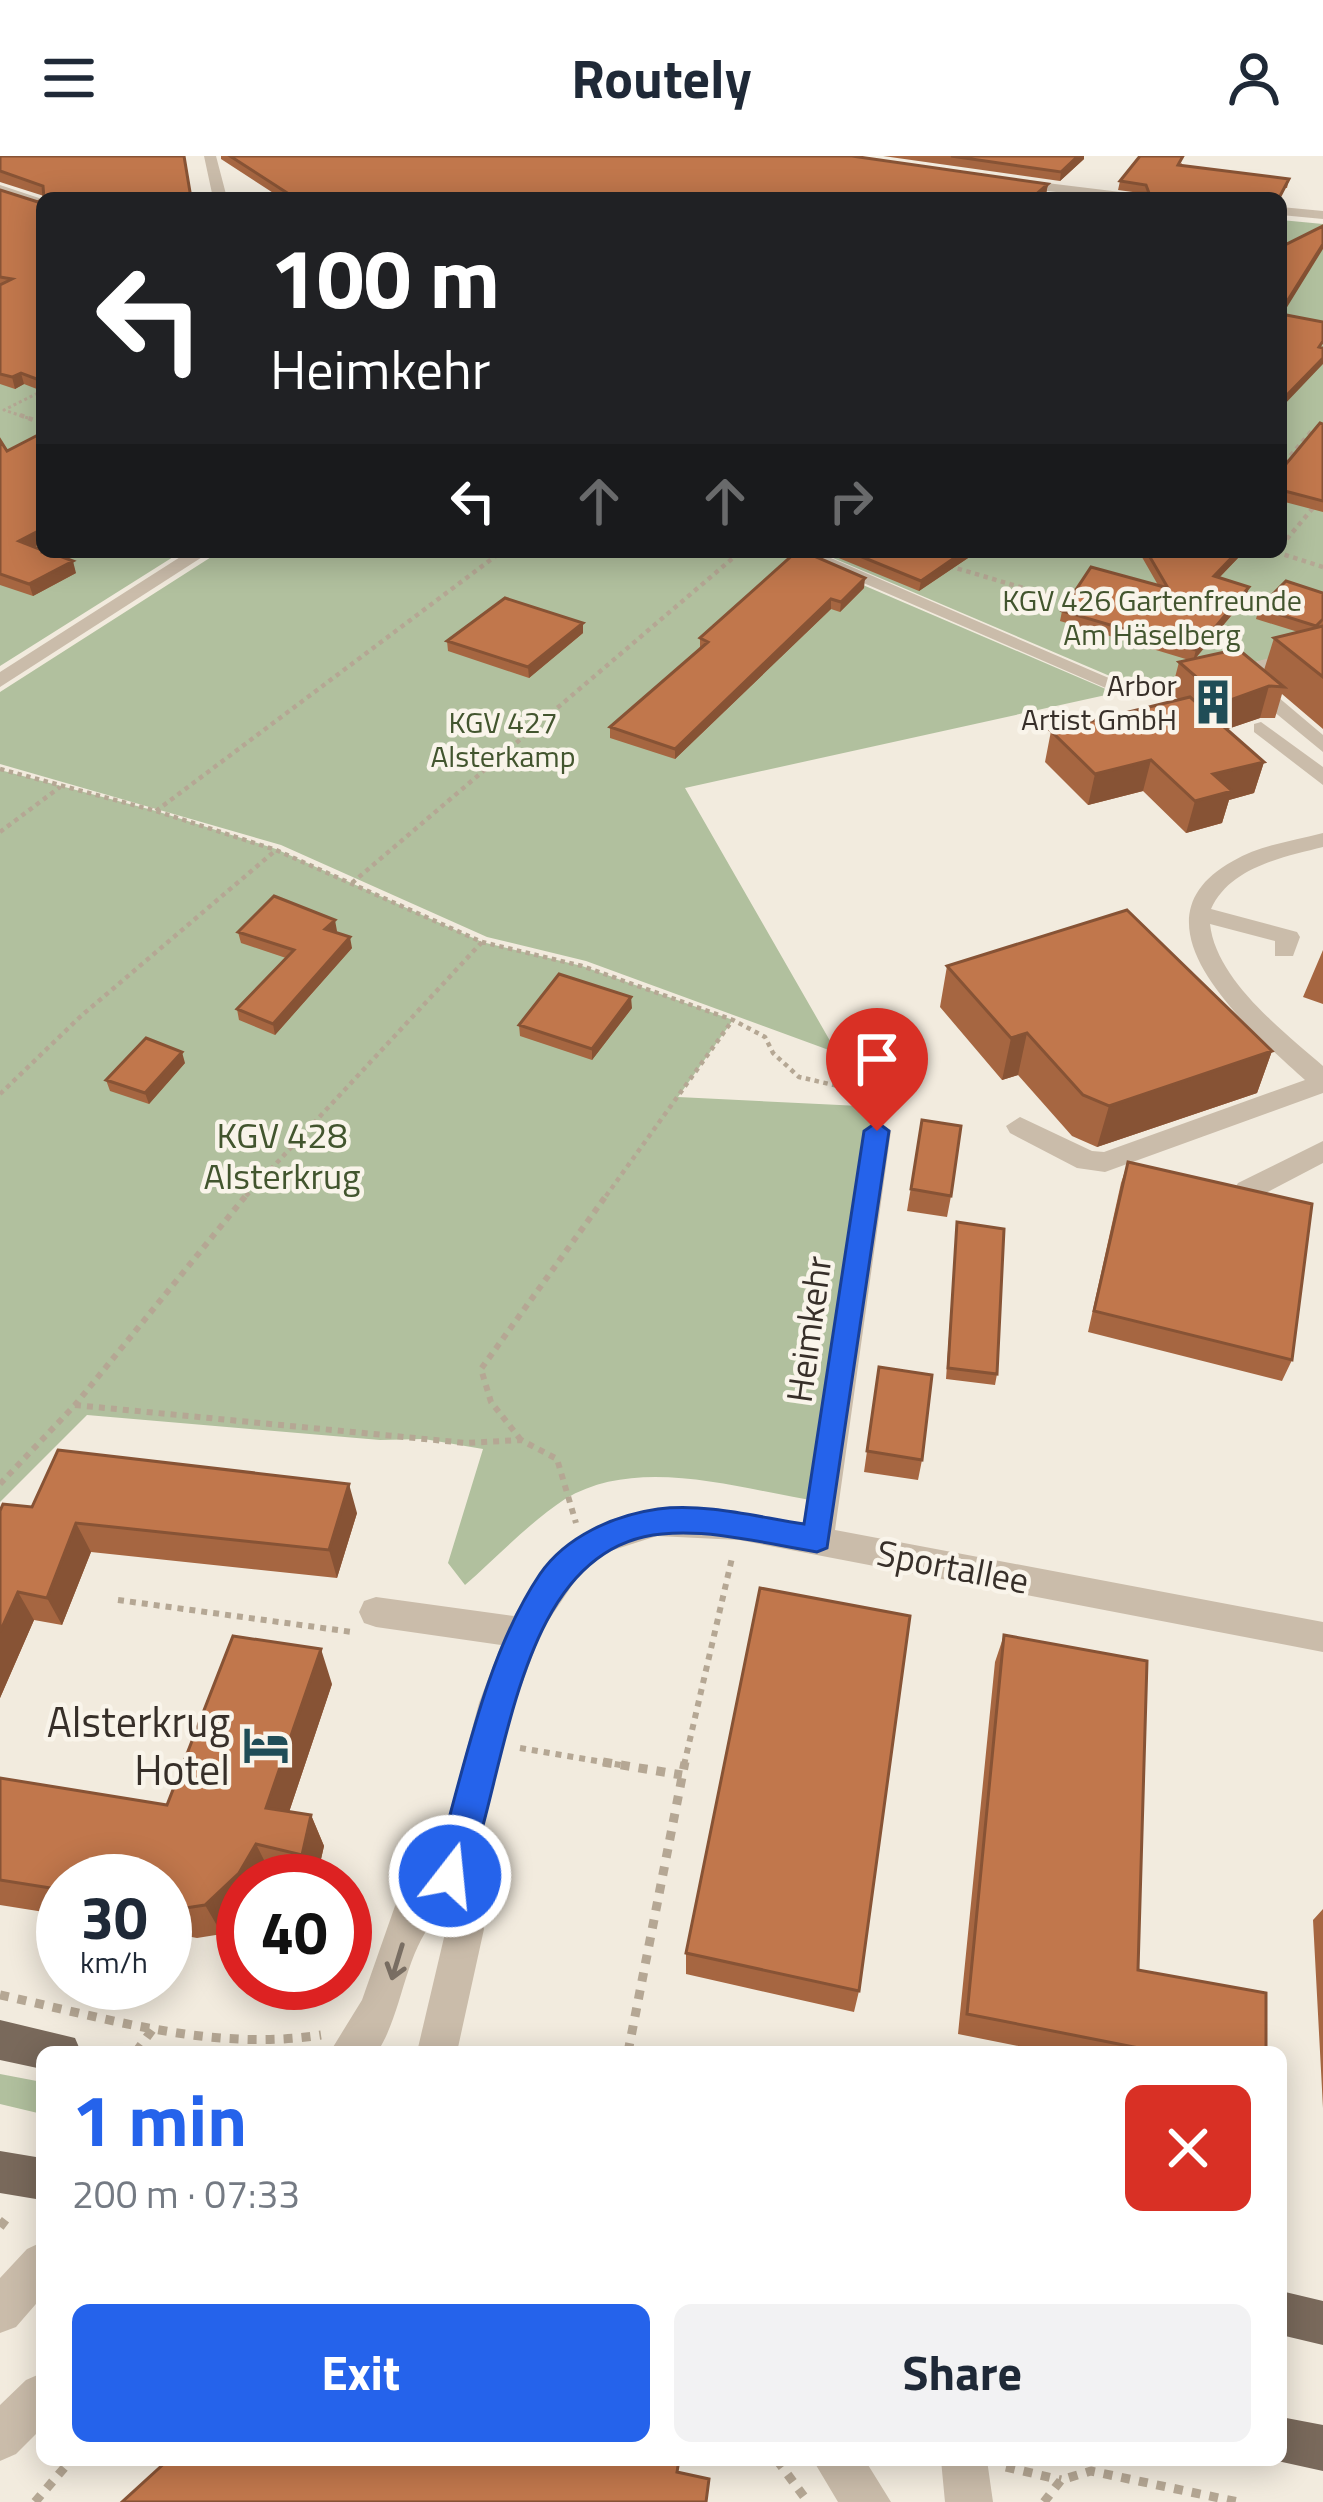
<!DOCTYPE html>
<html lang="en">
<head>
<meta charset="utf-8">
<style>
	body { margin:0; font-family:"Titillium Web",sans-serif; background:#f2f2f3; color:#1f2937; height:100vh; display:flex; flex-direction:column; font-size:45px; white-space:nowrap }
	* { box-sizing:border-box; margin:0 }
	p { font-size:39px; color:#747a83 }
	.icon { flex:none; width:66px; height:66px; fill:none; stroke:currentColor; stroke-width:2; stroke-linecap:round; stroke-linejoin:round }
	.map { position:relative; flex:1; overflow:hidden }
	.sheet { position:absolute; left:36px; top:1890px; width:1251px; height:420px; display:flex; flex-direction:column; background:#fff; border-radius:18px; box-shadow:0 6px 30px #0003 }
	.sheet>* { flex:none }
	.top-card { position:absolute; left:36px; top:36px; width:1251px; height:366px; border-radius:18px; box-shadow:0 6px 30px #0003; background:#202124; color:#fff; overflow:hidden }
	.speed { position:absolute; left:36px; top:1698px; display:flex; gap:24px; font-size:60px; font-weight:700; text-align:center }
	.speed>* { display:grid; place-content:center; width:156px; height:156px; border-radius:50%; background:#fff; box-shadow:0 6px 30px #0003; line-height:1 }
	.speed small { font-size:30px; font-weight:400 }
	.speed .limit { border:18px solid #d22; background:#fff; color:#111 }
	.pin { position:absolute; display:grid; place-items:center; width:102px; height:102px; color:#fff; margin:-123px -51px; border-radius:50% 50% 50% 0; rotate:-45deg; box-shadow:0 0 12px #0007 }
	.pin .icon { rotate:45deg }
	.me { position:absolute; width:132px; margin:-66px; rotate:16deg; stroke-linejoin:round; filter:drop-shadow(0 0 9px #0008) }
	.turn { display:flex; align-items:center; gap:42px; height:252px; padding:0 36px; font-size:54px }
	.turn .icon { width:156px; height:156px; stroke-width:2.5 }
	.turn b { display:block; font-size:84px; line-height:102px }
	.lanes { display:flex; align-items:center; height:114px; padding:0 36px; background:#0003; justify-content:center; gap:60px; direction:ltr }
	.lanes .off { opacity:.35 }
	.round { display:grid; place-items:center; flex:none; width:126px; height:126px; border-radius:18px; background:#f2f2f3 }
	.summary { display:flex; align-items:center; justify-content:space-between; height:204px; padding:0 36px }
	h1 { font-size:72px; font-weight:700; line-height:90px; color:#2563eb }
	.cta { display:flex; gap:24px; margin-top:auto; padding:24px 36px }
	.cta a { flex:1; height:138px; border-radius:18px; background:#2563eb; color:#fff; font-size:48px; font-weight:700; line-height:138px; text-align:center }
	.cta a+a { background:#f2f2f3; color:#1f2937 }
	header { display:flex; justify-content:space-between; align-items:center; height:156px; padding:0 36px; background:#fff; font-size:54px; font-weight:700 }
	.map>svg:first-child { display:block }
</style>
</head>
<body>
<header><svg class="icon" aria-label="menu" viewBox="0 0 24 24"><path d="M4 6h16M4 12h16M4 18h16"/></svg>Routely<svg class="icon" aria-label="person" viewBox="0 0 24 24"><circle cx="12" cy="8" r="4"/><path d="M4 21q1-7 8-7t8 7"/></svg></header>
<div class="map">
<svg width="1323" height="2346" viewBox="0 0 1323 2346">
	<rect width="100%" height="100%" fill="#f2ebde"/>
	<path fill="#b1c09e" d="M0,44l42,16v336h139l-181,114z
		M1281,64l42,4v433l-21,-5 -164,36 -319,-136h462z
		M219,396h567l329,141 -430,95 152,265 -251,-92 -99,-24 -206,-92 -281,-81v-72z
		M0,614l156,41 120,38 206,93 100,24 151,54 -55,77 203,10 -59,395c-80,-12 -182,-48 -257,-3 -35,23 -68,58 -100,86l-17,-22 35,-114 -59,-10 -44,1 -293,-25 -87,87z
		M0,1918l42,8v32l-42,-10z"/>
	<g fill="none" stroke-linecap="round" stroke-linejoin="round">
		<path stroke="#b5a794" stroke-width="3" stroke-dasharray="3 3" stroke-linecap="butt" d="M28,262l-24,-8 38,-19"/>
		<path stroke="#b5a794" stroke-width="4.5" stroke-dasharray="4.5 4.5" stroke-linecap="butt" d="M20,259l22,8
			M1292,309l-8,-2 27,-31 12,-6
			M1281,390l42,-50
			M1276,396l47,15
			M949,410l125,37
			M1202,484l34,6
			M0,613l156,42 120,39 206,92 100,24 151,54 32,17 8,16 26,24 61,14 18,14
			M156,655l345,-259
			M0,676l60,-45
			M352,727l388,-331
			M0,938l81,-78 195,-166
			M246,1040l236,-254
			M606,1040l126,-175"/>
		<path stroke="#b5a794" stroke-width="6" stroke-dasharray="6 6" stroke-linecap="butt" d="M75,1249l391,38 55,-3 36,19 19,64
			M521,1284l-30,-38 -10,-33 127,-176
			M0,1328l75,-79 173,-212
			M118,1444l234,32
			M520,1592l101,17
			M684,1609l48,-207"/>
		<path stroke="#b5a794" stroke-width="9" stroke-dasharray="9 9" stroke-linecap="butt" d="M603,1606l79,13
			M393,1723l4,-16 21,-11
			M0,1839c106,23 212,57 321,40
			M136,1896l19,-26
			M628,1896l57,-290
			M0,2071l10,-13
			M777,2304l31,42
			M1006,2311l55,13
			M35,2346l36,-42
			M1044,2346l17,-22 30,-9 147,31"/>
		<path fill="#cabcaa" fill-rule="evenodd" d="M204,0h12l11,42h-14z
			M1006,22l131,16 7,4h-40l-103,-13z
			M0,29l42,14v9l-42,-14z
			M1281,51l42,4v8l-42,-4z
			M188,396h22l-210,135v-15z
			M792,396h25l308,133 -17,4z
			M1280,499l10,6 -3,4 -34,11 70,59v17l-90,-74 4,-11z
			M1261,566l62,45v18l-69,-53v-8z
			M1323,677v14c-40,10 -93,20 -112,62l86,23 3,5 -7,19h-18v-15l-65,-17c6,56 73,107 113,142v27l-218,79 -28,-4 -67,-35 -4,-7 14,-9 72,34 12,1 201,-72c-56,-51 -183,-158 -72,-219 27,-16 60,-20 90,-28z
			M877,965l14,10 -56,399 488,92v30l-584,-112 -82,-4 -50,16 -28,23 -37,55 -27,73 -46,172 15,54 -27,123h-40l29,-123 -5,-16c-37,35 -36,95 -63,138l-48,1 32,-52 33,-94 42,-46 42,-157 22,-58 -125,-18 -12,-4 -5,-11 5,-11 12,-4 138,19c74,-130 159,-116 289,-92l60,-393z
			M1323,985v22l-65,34h-20l-4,-7 4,-7z
			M42,2086v55l-26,30 -16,6v-55l27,-29z
			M42,2217v55l-26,26 -16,7v-56l26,-25z
			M813,2304h52l26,42h-53z
			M941,2304h46l6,42h-48z"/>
		<path fill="#79695b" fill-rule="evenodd" d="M0,1864l75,18 6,14h-39v17l-42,-9z
			M0,1995l42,7v42l-42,-7z
			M1281,2135l42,10v44l-42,-10z
			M1281,2261l42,8v46l-50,-11h8z"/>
	</g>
	<path fill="#a66641" d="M0,0h184l-140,40 -44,-14z
		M221,0h631l196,28 -2,10 -5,4h-760l-60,-39z
		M883,0h201v3l-24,22z
		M1182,7l-1,2 108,14 -2,9 -147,5 -22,-3 2,-9z
		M0,34l38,12 4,-3v192l-18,-7 -9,5 -15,-5z
		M1323,268v88l-42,-11v-31z
		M42,282v105l-8,4 42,26 -43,23 -33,-11v-145l7,11z
		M824,396h147v4l-52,35z
		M1139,396h101l-2,6 -19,20 27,20 -51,61 69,11 10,-32 24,-6 -42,-13 3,-11 64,-15v136l-41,-35 -7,24h-15l-33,11 37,33 -10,31 -25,7 -7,23 -36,10 -43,-42 -55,14 -43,-43 6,-31 128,-31 -8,-7 8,-31 10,-2 -129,-39 2,-10 96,-26z
		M864,432l-24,24 -9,-3 -156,150 -65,-21v-11l90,-79v-10z
		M583,477l-54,45 -81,-27 -1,-10z
		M337,775l-2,1 17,16 -77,87 -36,-15 -2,-11 49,-51 -45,-15 -3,-11z
		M1323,794v54l-20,-7z
		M947,810l325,85 -15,42 -160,54 -25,-11 -54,-61 -16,5 -62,-73z
		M632,852l-40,52 -72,-24 -1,-11z
		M185,907l-36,41 -39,-13 -4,-11z
		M922,964l29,76 -4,21 -40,-6z
		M1128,1006l164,198 -10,21 -194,-49 33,-149z
		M957,1066l40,152 -2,11 -49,-6z
		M879,1211l43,93 -4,20 -54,-8z
		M32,1351l325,6 -20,65 -246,-26 -29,73 -28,-5 -34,78v-187z
		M1004,1479l134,335 128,82h-218l-90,-18 37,-372z
		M332,1528l-43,128 22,3 13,31 -8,35h-16l-29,-7 -4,7h-24v32l-21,21 -25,4 -32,-6v-51h-102v34l-63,-10v-127l167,27z
		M1323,1753v199l-10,-188z
		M686,1797l173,38 -5,21 -168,-38z"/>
	<path fill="#875335" d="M1078,0h6v3l-24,22 1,-9z
		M1048,28l-2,10 -5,4h-9z
		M1323,88v5l-42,68v-6z
		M1323,202v6l-41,43 3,-10z
		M21,217l3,11 -9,5 -3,-12z
		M42,373v14l-20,10 -3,-12z
		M963,396h8v4l-52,35 2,-10z
		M1237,396h3l-2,6 -27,28 3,-10z
		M73,405l3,12 -43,23 -4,-12z
		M865,422l-1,10 -24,24 1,-10z
		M1249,431l-3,11 -53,63 3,-11z
		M831,443v10l-156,150v-10z
		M583,467v10l-54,45 -1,-11z
		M1269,530l-9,32 -44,15 9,-31z
		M1151,604l-8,31 -55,14 7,-31z
		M1264,606l-10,31 -25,7 -7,23 -36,10 9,-32 18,-27z
		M335,764l2,11 -10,9 -2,-11z
		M350,781l2,11 -77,87 -2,-11z
		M631,841l1,11 -40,52v-11z
		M1027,877l-9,42 -16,5 9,-42z
		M1272,895l-15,42 -160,54 12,-41z
		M182,896l3,11 -36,41 -4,-11z
		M349,1328l8,29 -20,65 -8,-28z
		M76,1367l15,29 -29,73 -15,-27z
		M18,1436l16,28 -34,78v-66z
		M321,1493l11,35 -52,155 -14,-31z
		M311,1659l13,31 -8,35h-2l-12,-26z
		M256,1688l15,30 -4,7h-24v32l-21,21 -17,-29z"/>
	<path fill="#c1774c" stroke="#875335" stroke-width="3" d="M0,0h184l7,42h-147l-1,-12 -43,-15z
		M230,0h622l196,28 -16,14h-737z
		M951,0h127l-17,16z
		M1140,0h43l-5,9 111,14 -10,19h-174l4,-4 40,-1 -3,-8 -26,-4z
		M0,34l38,12 4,-3v182l-21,-8 -9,4 -12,-3v-89l12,-6 -12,-2z
		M1323,70v18l-42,67v-64z
		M1281,158l42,8v19l-4,6 4,1v10l-38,39h-4z
		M1320,267l3,1v77l-42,-11v-20z
		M36,280l6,2v91l-23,12 23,9v2h7l24,9 -44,23 -29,-10v-134l7,11z
		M796,396h9l60,26 -24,24 -10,-3 -156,150 -65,-22 98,-85 -8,-4z
		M850,396h113l-42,29z
		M1147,396h90l-23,24 35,11 -53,63 -134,-39 29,-44 77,21z
		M1286,425l37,12v26l-7,7 -57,-18z
		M505,442l78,25 -55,44 -81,-26z
		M1323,470v51l-49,-39z
		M1238,493l46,38 -15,-1 -44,16 -46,-40z
		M1190,541l74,65 -51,12 19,17 -37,10 -44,-41 -56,14 -44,-43z
		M274,740l61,24 -10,9 25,8 -77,87 -36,-15 57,-59 -56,-18z
		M1127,754l145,141 -163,55 -26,-11 -56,-62 -16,5 -64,-72z
		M559,818l72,23 -39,52 -73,-24z
		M146,882l36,14 -37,41 -39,-13z
		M922,964l39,6 -10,70 -40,-7z
		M1128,1006l184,42 -20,156 -198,-49z
		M957,1066l47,7 -7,145 -49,-6z
		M879,1211l53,8 -10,85 -55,-9z
		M58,1294l291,34 -20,66 -253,-27 -29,75 -29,-6 -18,40v-121l3,-7 29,3z
		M760,1432l150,28 -51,375 -173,-38z
		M1004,1479l143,26 -9,309 128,23v59h-107l-192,-38z
		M233,1480l88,13 -55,159 45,7 -9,40 -46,-11 -17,29 -34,32 -26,4 -14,-2v-26h-102v9l-63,-10v-102l167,27z
		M168,2304h511l-2,12 32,7 -3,23h-584z"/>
	<defs><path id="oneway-shaft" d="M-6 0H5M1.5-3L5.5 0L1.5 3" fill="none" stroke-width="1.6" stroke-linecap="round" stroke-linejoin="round" transform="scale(3)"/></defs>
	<use stroke="#796e63" href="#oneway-shaft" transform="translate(397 1806) rotate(107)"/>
	<path fill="#2563eb" stroke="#184099" stroke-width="3" d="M877,966l12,9 -62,417 -10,4c-50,-8 -104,-23 -155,-18 -149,13 -154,247 -199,354l-13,5 -12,-5 -5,-12c29,-97 51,-219 107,-302 26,-38 75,-59 118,-65 48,-6 99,8 146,15l60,-393z"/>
	<defs>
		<g id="building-bare" transform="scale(3.6)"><path d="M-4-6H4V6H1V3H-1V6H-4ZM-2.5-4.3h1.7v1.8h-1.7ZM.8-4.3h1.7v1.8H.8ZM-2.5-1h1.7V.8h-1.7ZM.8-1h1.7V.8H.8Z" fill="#204d57" stroke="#f9f4ea" stroke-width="2.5" paint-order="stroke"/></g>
		<g id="hotel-bare" transform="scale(3.6)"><path d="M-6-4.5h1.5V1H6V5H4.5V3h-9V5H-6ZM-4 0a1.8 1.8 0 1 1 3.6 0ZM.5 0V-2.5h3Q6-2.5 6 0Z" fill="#204d57" stroke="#f9f4ea" stroke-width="2.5" paint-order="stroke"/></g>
	</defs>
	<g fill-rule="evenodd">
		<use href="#building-bare" x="1213" y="546"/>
		<use href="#hotel-bare" x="266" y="1589"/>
	</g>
	<g text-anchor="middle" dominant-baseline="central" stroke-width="9" stroke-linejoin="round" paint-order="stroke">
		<g font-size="30" fill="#42552e" stroke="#f9f4ea">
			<text x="1152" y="444">KGV 426 Gartenfreunde<tspan x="1152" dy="34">Am Häselberg</tspan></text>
			<text x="503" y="566">KGV 427<tspan x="503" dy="34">Alsterkamp</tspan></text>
		</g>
		<g font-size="30" fill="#372f29" stroke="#f9f4ea" text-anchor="end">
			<text x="1177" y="529">Arbor<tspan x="1177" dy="34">Artist GmbH</tspan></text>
		</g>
		<g font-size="36" fill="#42552e" stroke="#f9f4ea">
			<text x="282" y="978">KGV 428<tspan x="282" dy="41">Alsterkrug</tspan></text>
		</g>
		<g font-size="36" fill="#372f29" stroke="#f9f4ea">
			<text transform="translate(808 1173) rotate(-82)">Heimkehr</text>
			<text transform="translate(953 1410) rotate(11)">Sportallee</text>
		</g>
		<g font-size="42" fill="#372f29" stroke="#f9f4ea" text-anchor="end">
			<text x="230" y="1565">Alsterkrug<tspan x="230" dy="48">Hotel</tspan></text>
		</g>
	</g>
</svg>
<div class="speed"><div>30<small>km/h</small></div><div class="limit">40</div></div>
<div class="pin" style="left:877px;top:975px;background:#d93025"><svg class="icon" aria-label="arrive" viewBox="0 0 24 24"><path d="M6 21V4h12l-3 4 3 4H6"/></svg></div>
<svg class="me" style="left:450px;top:1720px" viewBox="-20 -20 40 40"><circle r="17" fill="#2563eb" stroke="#fff" stroke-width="3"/><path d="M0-11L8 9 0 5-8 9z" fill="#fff"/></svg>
<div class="top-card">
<div class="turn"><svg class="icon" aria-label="left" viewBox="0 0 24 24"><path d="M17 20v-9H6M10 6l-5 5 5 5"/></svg><div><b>100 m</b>Heimkehr</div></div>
<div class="lanes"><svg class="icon" aria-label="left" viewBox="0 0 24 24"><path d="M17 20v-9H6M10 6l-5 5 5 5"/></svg><svg class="icon off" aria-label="ahead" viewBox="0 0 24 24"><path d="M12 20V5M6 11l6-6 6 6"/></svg><svg class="icon off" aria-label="ahead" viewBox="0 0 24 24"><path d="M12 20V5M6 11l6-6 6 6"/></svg><svg class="icon off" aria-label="right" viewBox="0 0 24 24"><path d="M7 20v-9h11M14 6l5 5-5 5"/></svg></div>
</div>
<section class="sheet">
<div class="summary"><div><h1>1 min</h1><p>200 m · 07:33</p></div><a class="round" style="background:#d93025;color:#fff"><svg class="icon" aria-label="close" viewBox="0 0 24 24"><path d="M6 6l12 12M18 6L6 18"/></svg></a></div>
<div class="cta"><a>Exit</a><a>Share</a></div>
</section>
</div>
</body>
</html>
